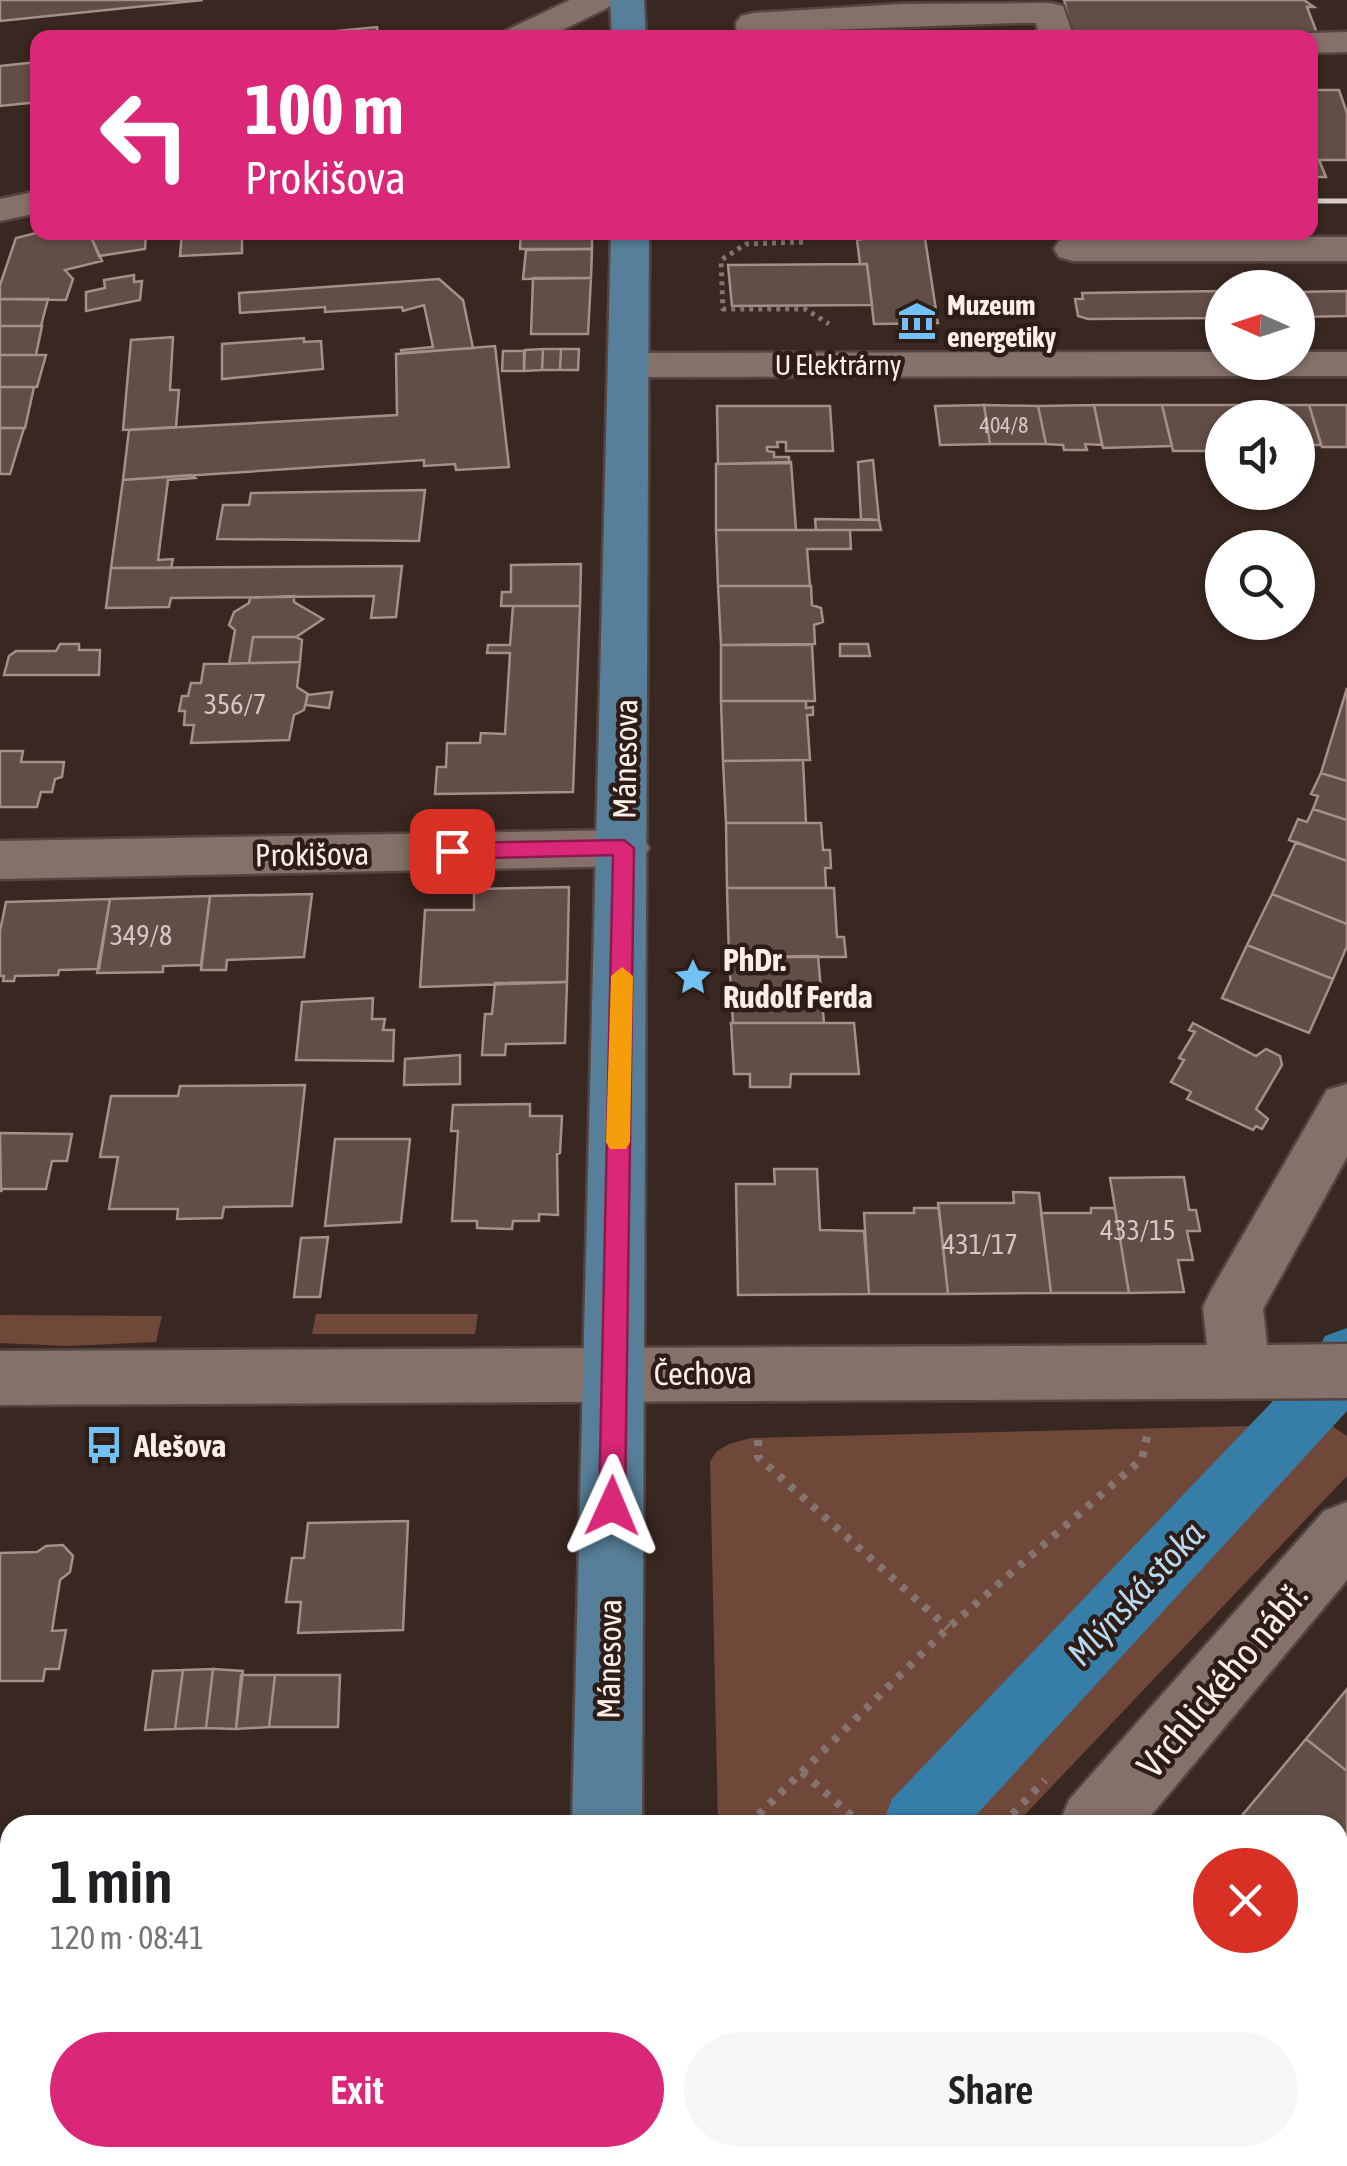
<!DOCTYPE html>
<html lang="en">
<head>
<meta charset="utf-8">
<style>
	body { margin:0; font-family:"Asap Condensed",sans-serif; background:#f6f6f6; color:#202124; height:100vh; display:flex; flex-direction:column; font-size:38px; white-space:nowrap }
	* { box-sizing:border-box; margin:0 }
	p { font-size:32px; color:#757577 }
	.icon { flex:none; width:55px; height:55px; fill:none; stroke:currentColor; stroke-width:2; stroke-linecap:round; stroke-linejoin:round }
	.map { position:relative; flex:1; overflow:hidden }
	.side { position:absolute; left:0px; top:1815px; width:1348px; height:352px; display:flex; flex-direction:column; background:#fff; border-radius:30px 30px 0 0; box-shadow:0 2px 8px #0004 }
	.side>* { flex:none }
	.top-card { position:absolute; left:30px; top:30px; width:1288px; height:210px; border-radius:20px; box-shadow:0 2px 8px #0004; background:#db2777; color:#fff; overflow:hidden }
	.needle { width:65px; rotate:273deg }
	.buttons { position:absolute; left:1205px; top:270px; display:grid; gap:20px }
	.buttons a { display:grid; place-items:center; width:110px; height:110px; border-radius:50%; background:#fff; box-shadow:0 2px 8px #0004; font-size:50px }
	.pin { position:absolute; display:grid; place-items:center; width:85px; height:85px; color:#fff; margin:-42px; border-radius:20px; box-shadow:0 5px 15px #0006 }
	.me { position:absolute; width:110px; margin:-55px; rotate:1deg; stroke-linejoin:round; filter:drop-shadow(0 0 8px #0008) }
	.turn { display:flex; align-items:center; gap:35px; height:210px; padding:0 50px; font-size:45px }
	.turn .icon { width:130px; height:130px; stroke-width:2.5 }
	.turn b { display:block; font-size:70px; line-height:85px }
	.round { display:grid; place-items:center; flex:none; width:105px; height:105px; border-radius:52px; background:#f6f6f6 }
	.headline { display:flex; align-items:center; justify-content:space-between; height:170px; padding:0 50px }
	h1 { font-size:60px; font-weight:600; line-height:75px }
	.button { display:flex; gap:20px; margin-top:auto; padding:20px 50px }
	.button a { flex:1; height:115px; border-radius:60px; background:#db2777; color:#fff; font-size:40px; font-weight:600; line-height:115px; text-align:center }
	.button a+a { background:#f6f6f6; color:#202124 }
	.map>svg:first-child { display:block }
</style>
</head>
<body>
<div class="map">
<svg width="1347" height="2166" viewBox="0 0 1347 2166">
	<rect width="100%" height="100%" fill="#392721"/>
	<path fill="#70483a" d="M316,1314h162l-3,20h-163z
		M0,1315l162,1 -6,26 -88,4 -68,-3z
		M1329,1424l18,12v40l-332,349h-297l-8,-364 7,-10 12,-7 22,-6z"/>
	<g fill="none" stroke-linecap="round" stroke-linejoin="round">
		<path fill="#367da7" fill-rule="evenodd" d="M1347,1328v83l-380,414h-85l10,-26 423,-442 10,-21z
			M452,2158h88l-4,8h-88z"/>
	</g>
	<path fill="#624e47" stroke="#a58f87" stroke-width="2.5" d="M0,0h203l-203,21z
		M1064,0h240l10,7h-7l10,26 -245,2z
		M377,27l2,11h-73l-1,-4z
		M38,62v40l-38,4v-40z
		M1310,90h29l8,23v47h-28l7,17h-16z
		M40,232h49l13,29 -37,9 8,9 -7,21 -66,-1v-14l16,-47z
		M89,232h57l-1,17 -46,7z
		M182,232h60v21l-62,3z
		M521,232h71v17h-72z
		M864,232h60l14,91 -64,1 -7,-60h-7l-3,-24 8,-1z
		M592,249l-1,29 -68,1 3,-29z
		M867,264l5,41 -140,1 -4,-41z
		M134,275v7l8,-1 -2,19 -54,11v-19l19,-4 -1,-8z
		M533,278h58l-3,56h-57z
		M439,279l24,21 10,48 -71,5 -1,-3 32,-3 -9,-42 -21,6 -1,-4 -77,5v-5l-85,6 -1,-20z
		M1222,291v27l-134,1 -10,-3 -3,-17h8l-1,-6z
		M1347,291v25l-49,1v-25z
		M0,299h48l-7,27h-41z
		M0,326h42l-6,29h-36z
		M173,337l-3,53h9l-3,37 -53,3 8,-90z
		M304,338v4l17,-1 2,28 -101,10v-35z
		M495,346l14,121 -53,3 -1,-6 -31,2v-6l-301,20 6,-50 268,-15 -1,-61z
		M543,349h18l-1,21h-18z
		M543,349l-1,21 -18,1 1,-21z
		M561,349h18l-1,21h-18z
		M503,351h21v20h-22z
		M0,355h46l-9,32h-37z
		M0,387h34l-9,41h-25z
		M984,405l6,39 -50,1 -5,-39z
		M984,405l54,1 8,38h-56z
		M1094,405l8,40 -17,-1 2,6h-23l-1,-5 -17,-1 -8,-38z
		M1094,405h68l10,41 -69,2z
		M1162,405h74l3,13h-17v33h-49z
		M1236,405h73l12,40h-23v-27h-59z
		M1309,405h38v42h-25z
		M717,406h113l3,45h-47v-9h-9l1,5h-11v4l7,1v5h15v6l-71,1z
		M0,428h24l-14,46h-10z
		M873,460l6,60 -18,-1 -3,-57z
		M791,462l5,68h-80v-66z
		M191,475l4,3 -27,2 -10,80 15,-1 -2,9h-60l12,-88z
		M425,490l-6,51 -202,-2 6,-34h26l2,-12z
		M815,519l64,1 2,10h-65z
		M716,530h134l1,19h-44l3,37h-92z
		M581,564l-1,42h-79l1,-14h9v-27z
		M402,566l-6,51 -25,1 3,-22 -203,2 -2,9 -63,1 5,-40z
		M718,586h93l1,19 9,3 2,14 -9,3 1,19 -94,1z
		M294,596v6l29,17 -27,18h-43l-4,26 -20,1 6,-34 -6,-5 5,-13 15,-9 1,-5z
		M513,606h67l-7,186 -138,2 2,-27h9l1,-24h33l1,-10 24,1 5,-81h-23l1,-8h22z
		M253,637h43l6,3 -2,22 -51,1z
		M60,644h19v6h21l-1,25h-95l5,-19 7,-5h40z
		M840,644h28l2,12h-30z
		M721,645h91l3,56h-94z
		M300,662l-3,25 11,7 -4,16 -10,5 -5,25 -98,3 3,-18h-10l1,-14h-6l3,-15h6l3,-13h10l3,-19z
		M1347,688v93l-26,-8z
		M332,692l-3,16 -23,-3 1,-10z
		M721,701h85v7l7,-1v8h-6l3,45 -87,1z
		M0,751h23l-2,11h43l-2,15 -7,2 -3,13h-11l-4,15h-37z
		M803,760l3,63h-80l-3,-62z
		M1321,773l26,8v39l-34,-11 5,-13 -7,-2z
		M1313,809l34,11v41l-58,-21 9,-21 9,3z
		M726,823h95l2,27h7l1,18h-6l1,20h-99z
		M1296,842l51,19v63l-75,-30z
		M569,887l-2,95 -147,5 5,-77h49v-21z
		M727,888h107l3,49h7l2,20h-117z
		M312,894l-8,63 -77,3 -1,10h-25l9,-74z
		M1272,894l75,30v22l-14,33 -86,-34z
		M210,896l-9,69 -38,1v6l-66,1 13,-74z
		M110,899l-11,70 -40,1 -1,5 -43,1 -1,5h-11l1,-5h-4v-45l6,-29z
		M1247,945l86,34 -24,54 -87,-35z
		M818,956l6,67h-91l-4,-66z
		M567,982l-2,61 -59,1 -1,11h-23l3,-41h7l3,-31z
		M373,998l-1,21h13l-2,11h11l-1,31 -97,-1 6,-58z
		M731,1023h123l5,51h-68l-1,13h-40v-13h-16z
		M1193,1023l63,33 10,-7 14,7 2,9 -26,44 12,10 -6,10 -6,-3 -3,4 -66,-31 4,-7 -20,-10 13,-22 -5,-2 16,-26 -6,-2z
		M460,1055v29l-56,1 1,-26z
		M305,1085l-13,121 -68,1 -2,11 -45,1 1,-10h-69l9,-52h-18l11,-61h67l2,-10z
		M530,1104v12h32l-2,37 -3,1 1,61 -19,-1v7h-26l-1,8 -35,-1v-7h-25l6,-90h-7l2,-26z
		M0,1133l72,1 -5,27h-15l-6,28h-44l-1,3z
		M335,1139h75l-9,83 -76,4z
		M774,1169h43l3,61 44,1 5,63 -131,1 -2,-111h39z
		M1184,1177l5,33h7l4,21h-13l6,29h-15l6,32 -55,1 -19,-115z
		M1013,1192l26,1 12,100 -103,1 -10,-91h76z
		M914,1208h25l9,86h-79l-5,-81h50z
		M1091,1208h24l14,85h-78l-10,-80h50z
		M328,1237l-8,60h-26l7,-59z
		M408,1521l-5,109 -105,3 3,-31h-15l6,-44h12l4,-35z
		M63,1545l10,11 -3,16 -10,8 -8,51 14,-1 -7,39h-14l-2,12h-43v-128l37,-1 9,-6z
		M213,1669l-7,59 -31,1 8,-59z
		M213,1669l30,2 -7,58 -30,-1z
		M183,1670l-8,59 -30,1 8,-59z
		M241,1675h34l-6,52 -33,2z
		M275,1675h65l-2,52h-69z
		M1347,1689v82l-41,-32z
		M1306,1739l41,32v157l-7,-6 -2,2v-99h-104z
		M1338,1944l9,9v34l-9,10z
		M1347,1987v54l-3,3 -6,-7v-40z
		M10,2051v107h123l-15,8h-112l-6,-22v-88z
		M1007,2158h147l-8,8h-145z
		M1252,2158h54l-7,8h-54z
		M1306,2158h23l9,8h-39z"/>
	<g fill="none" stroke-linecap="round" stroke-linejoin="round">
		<g stroke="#544540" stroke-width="5">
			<path id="minor" d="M570,0h44l-5,7 -63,31h-46l5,-7z
				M1051,3l12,3 11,32h-34l-4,-15h-22l-243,9v6h-34l-1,-15 5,-7 12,-3 149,-9z
				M1347,32v20l-37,1v-15h-14l14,-5z
				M38,191v22l-38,8v-22z
				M1073,237h274v24h-274l-14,-4 -5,-8 5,-8z
				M1222,352v10h76v-10h49v24l-717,1 -14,-3 -6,-9 6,-9 14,-3z
				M624,830l18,5 7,13 -7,13 -18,5 -624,13v-38z
				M1347,1084v73l-84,152 4,36 80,-1v54l-1347,7v-54l1207,-6 -4,-38 9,-18 115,-199z
				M1347,1502v78l-189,227 -16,18h-83l10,-25 255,-289z
				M1338,2055l9,3v80l-9,-3z
				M176,2158h86l-3,8h-86z
				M725,2158h81l-3,8h-81z"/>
		</g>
		<g stroke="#544540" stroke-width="5">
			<path id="major" d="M610,0h34l2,38h-34z
				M611,232h38l-7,1593h-70z
				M562,2158h76v8h-76z"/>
		</g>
		<path stroke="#857570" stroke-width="5" stroke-dasharray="4 5" stroke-linecap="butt" d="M803,242l-57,2 -25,16 2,49h82l24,15"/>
		<path stroke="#857570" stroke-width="8" stroke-dasharray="6 9" stroke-linecap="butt" d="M758,1440v17l190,171
			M802,1772l60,53
			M748,1825l200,-197 194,-169 6,-27
			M1002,1825l43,-45"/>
		<use href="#minor" fill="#86716a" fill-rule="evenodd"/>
		<use href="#major" fill="#587f99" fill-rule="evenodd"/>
		<path stroke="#dbceca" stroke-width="5" d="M1310,201h37"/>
	</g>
	<path fill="#db2777" stroke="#8e194d" stroke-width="2.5" d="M624,840l10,8 -9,658 -3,9 -10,4 -9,-4 -4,-9 14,-651 -161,4 -11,-8 11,-8z"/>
	<path fill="#f59e0b" d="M622,967l11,9 -3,166 -4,7h-16l-4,-7 5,-166z"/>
	<defs>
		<g id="museum-bare" transform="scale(3)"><path d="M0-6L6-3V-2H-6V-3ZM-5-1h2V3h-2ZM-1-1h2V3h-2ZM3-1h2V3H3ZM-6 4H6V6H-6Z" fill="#71c1f4" stroke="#2e1d17" stroke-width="2.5" paint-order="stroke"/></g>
		<g id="sight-bare" transform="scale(3)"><path d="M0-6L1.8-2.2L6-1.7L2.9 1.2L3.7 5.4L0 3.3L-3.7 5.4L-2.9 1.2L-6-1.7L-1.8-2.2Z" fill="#71c1f4" stroke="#2e1d17" stroke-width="2.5" paint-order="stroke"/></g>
		<g id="bus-bare" transform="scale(3)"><path d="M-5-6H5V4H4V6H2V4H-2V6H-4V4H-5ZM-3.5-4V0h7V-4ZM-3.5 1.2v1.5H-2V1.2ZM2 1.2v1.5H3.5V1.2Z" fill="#71c1f4" stroke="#2e1d17" stroke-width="2.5" paint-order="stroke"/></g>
	</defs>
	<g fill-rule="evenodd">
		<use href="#museum-bare" x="917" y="321"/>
		<use href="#sight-bare" x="693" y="977"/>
		<use href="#bus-bare" x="104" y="1445"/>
	</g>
	<g text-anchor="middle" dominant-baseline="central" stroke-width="9" stroke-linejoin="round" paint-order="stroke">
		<g font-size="22" fill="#d4c6c1">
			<text x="1004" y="425">404/8</text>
		</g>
		<g font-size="28" font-weight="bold" fill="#faeeea" stroke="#2e1d17" text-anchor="start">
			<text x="947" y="305">Muzeum<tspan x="947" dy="32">energetiky</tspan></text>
		</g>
		<g font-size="28" fill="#faeeea" stroke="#2e1d17">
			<text x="838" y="365">U Elektrárny</text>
		</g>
		<g font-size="28" fill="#d4c6c1">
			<text x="235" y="704">356/7</text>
			<text x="141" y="935">349/8</text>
			<text x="1138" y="1230">433/15</text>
			<text x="980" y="1244">431/17</text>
		</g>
		<g font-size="32" fill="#faeeea" stroke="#2e1d17">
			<text transform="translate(625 759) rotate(-89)">Mánesova</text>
			<text transform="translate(312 854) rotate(-1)">Prokišova</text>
			<text transform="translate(703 1373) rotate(-1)">Čechova</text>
			<text transform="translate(609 1659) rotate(-89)">Mánesova</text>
		</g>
		<g font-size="32" font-weight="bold" fill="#faeeea" stroke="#2e1d17" text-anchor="start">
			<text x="723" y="959">PhDr.<tspan x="723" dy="37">Rudolf Ferda</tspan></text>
			<text x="134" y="1445">Alešova</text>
		</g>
		<g font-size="35" font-style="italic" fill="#b7daf2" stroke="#2e1d17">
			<text transform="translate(1135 1593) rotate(-47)">Mlýnská stoka</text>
		</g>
		<g font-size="38" fill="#faeeea" stroke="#2e1d17">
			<text transform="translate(1222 1680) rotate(-50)">Vrchlického nábř.</text>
		</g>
	</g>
</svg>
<div class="buttons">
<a><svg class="needle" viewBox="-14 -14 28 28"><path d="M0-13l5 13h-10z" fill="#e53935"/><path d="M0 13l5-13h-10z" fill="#757577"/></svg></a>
<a><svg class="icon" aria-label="sound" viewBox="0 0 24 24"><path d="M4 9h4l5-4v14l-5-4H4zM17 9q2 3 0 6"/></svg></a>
<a><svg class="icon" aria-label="search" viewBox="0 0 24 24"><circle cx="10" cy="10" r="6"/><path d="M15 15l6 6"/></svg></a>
</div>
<div class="pin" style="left:452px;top:851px;background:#d93025"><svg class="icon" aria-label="arrive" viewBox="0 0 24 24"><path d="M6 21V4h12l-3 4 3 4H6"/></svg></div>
<svg class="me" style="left:612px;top:1506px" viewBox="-20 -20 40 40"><path d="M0-17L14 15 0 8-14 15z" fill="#db2777" stroke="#fff" stroke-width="4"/></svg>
<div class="top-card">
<div class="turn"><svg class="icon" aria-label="left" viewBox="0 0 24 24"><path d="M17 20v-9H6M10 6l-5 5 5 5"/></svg><div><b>100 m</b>Prokišova</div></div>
</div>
<section class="side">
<div class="headline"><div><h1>1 min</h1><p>120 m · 08:41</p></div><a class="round" style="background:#d93025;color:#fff"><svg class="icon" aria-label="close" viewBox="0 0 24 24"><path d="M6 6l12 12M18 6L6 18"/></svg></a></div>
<div class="button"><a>Exit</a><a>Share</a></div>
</section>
</div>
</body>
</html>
